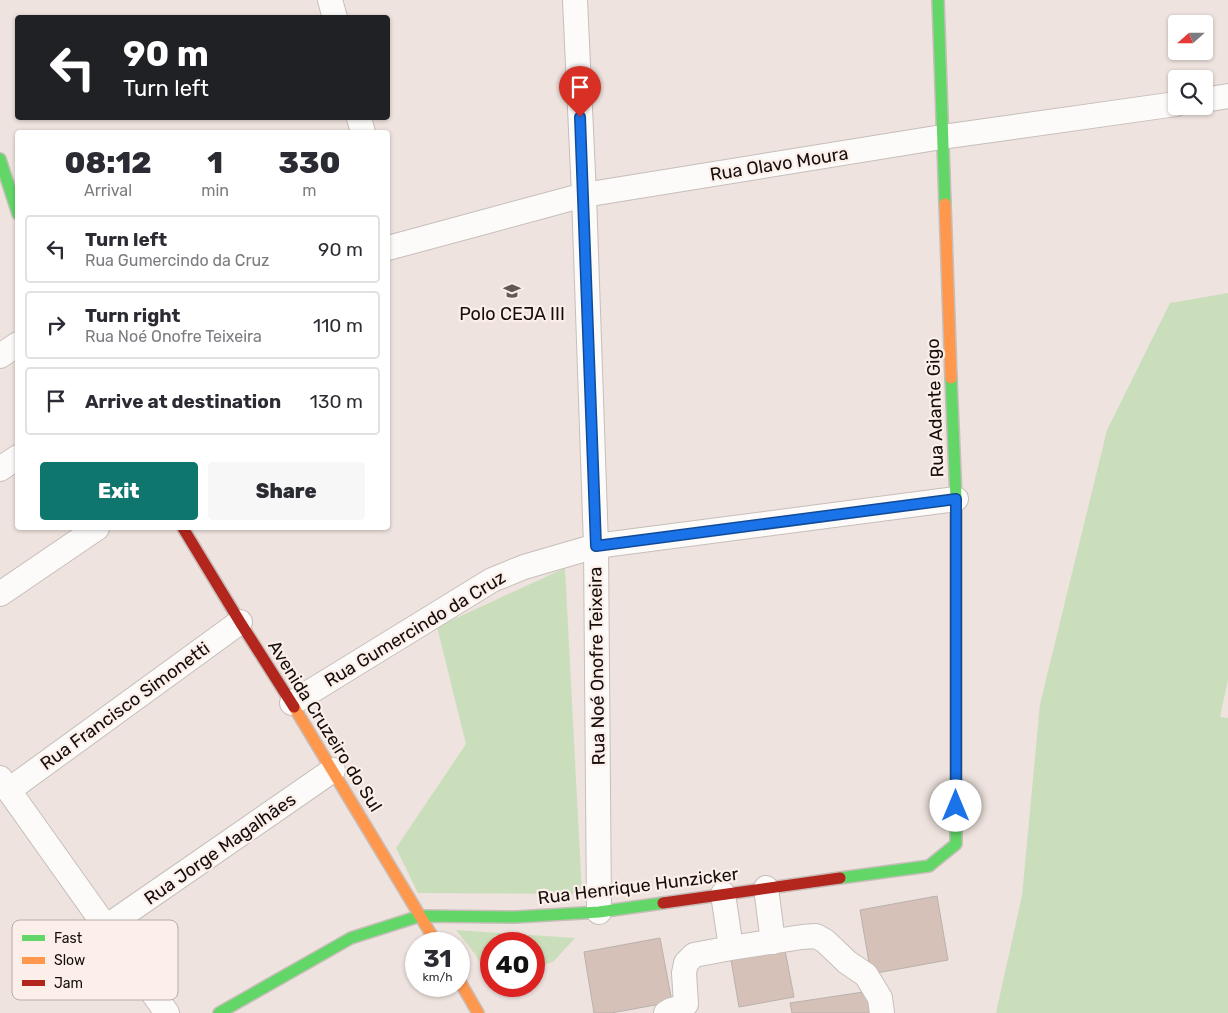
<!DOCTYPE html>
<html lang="en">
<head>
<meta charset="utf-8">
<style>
	body { margin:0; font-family:Rubik,sans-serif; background:#f7f7f7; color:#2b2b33; height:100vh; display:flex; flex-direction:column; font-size:19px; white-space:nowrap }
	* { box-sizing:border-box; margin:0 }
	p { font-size:16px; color:#7c7c81 }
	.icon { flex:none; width:28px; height:28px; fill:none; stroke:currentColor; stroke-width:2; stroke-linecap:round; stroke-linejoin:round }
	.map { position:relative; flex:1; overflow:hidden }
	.side { position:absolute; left:15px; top:130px; width:375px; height:400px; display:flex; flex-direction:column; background:#fff; border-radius:5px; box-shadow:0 1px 4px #0004 }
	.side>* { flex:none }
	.hud { position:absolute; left:15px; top:15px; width:375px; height:105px; border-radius:5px; box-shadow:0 1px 4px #0004; background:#202124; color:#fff; overflow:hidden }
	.needle { width:32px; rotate:249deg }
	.fabs { position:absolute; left:1168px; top:15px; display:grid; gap:10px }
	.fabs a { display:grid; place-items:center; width:45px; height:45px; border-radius:5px; background:#fff; box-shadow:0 1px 4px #0004; font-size:25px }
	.speed { position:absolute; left:405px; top:932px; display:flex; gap:10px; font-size:25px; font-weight:700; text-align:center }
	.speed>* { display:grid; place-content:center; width:65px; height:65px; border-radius:50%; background:#fff; box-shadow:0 1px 4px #0004; line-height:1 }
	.speed small { font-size:12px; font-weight:400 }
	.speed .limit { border:8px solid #d22; background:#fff; color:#111 }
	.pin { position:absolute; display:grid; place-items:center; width:42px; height:42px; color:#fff; margin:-51px -21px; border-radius:50% 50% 50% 0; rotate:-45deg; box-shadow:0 0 5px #0007 }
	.pin .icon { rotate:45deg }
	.me { position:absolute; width:55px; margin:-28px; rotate:0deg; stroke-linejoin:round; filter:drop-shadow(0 0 4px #0008) }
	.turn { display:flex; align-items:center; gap:18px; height:105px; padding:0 25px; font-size:22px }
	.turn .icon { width:65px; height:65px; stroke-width:2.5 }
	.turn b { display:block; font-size:35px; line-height:42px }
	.eta { display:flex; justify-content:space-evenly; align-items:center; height:85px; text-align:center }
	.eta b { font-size:30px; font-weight:800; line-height:35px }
	.button { display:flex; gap:10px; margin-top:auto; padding:10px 25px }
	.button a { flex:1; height:58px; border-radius:5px; background:#0f766e; color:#fff; font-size:20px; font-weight:800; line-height:58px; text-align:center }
	.button a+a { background:#f7f7f7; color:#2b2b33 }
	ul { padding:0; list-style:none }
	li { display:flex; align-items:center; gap:15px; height:68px; margin:0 10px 8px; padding:0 15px; border:2px solid #e1e1e2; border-radius:5px }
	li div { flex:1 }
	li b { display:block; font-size:19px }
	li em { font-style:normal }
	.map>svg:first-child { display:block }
</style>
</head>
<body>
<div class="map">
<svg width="1228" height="1013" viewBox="0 0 1228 1013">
	<rect width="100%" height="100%" fill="#eee3de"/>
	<path fill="#cadebc" d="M1228,293v387l-8,37 8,1v295h-232l26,-117 18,-192 67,-274 63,-127z
		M565,568l17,326 -164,-1 -22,-45 70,-104 -29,-117z
		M456,930l119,8 -22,24 -19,5v-23h-43l-1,35 -15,-25z"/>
	<path fill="#d6c1b8" stroke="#b9b1ad" d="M937,896l11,64 -77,14 -11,-64z
		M660,938l12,64 -61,11h-17l-10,-61z
		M785,950l9,47 -55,10 -8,-47z
		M870,991l3,22h-81l-2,-10z"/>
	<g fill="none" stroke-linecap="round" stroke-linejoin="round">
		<g stroke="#c7beba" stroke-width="26">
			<path id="street" d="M330,0l5,18
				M575,0l9,195 12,351 3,366
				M1204,100l24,-4
				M359,118l4,14
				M388,248l196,-53 358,-58 234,-33
				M0,356l18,-12
				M0,469l18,-12
				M0,594l97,-66
				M292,703l200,-123 32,-13 72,-21 360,-47
				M0,778l167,235
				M9,790l231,-168
				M766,888l7,54
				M723,894l8,54
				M106,927l227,-157
				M666,1013c7,-6 13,-2 20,-9l-2,-31 2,-10 8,-8 37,-7 71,-11 14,-1 9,5 22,21 19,13 14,23 2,15"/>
		</g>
		<g stroke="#c7beba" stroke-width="14">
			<path id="fast" d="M938,0l7,204
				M0,159l18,55
				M840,878l89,-12 27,-22v-345l-5,-121
				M219,1013l132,-75 69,-22 96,1 83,-5 64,-9"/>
		</g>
		<g stroke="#c7beba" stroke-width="14">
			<path id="slow" d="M945,204l6,174
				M294,707l143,237
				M459,980l19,33"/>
		</g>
		<g stroke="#c7beba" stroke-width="14">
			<path id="jam" d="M183,528l57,94 54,85
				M663,903l177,-25"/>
		</g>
		<use href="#street" stroke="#fcfbfa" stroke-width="24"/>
		<use href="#fast" stroke="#63d668" stroke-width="11"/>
		<use href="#slow" stroke="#ff974d" stroke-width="11"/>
		<use href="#jam" stroke="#b3261e" stroke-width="11"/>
	</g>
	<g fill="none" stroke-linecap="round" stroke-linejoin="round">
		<g stroke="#114b97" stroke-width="12">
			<path id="route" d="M580,117l16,429 360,-47v307"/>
		</g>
		<use href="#route" stroke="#1a73e8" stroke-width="9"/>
	</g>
	<defs>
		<g id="school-bare" transform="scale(1.35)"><path d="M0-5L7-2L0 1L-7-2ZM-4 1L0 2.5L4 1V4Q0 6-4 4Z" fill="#615955" stroke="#fcefea" stroke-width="2.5" paint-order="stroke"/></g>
	</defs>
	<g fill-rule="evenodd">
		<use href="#school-bare" x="512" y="291"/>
	</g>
	<g text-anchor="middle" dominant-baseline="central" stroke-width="4.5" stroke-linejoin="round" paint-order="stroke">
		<g font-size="18" fill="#150e0b" stroke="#fcefea">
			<text transform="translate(779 164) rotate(-9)">Rua Olavo Moura</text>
			<text transform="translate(935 408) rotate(-92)">Rua Adante Gigo</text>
			<text transform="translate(415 629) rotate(-31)">Rua Gumercindo da Cruz</text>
			<text transform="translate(597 666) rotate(-91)">Rua Noé Onofre Teixeira</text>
			<text transform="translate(125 706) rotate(-36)">Rua Francisco Simonetti</text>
			<text transform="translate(325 726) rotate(58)">Avenida Cruzeiro do Sul</text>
			<text transform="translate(220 849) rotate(-35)">Rua Jorge Magalhães</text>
			<text transform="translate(638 886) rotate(-7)">Rua Henrique Hunzicker</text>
		</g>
		<g font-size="18" fill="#150e0b" stroke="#fcefea">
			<text x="512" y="314">Polo CEJA III</text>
		</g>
	</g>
	<rect x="12" y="920" width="166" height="80" rx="8" fill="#fcefea" stroke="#b7aca7" stroke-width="1"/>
	<rect x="22" y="935" width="23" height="6" fill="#63d668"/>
	<rect x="22" y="957" width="23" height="7" fill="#ff974d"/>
	<rect x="22" y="980" width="23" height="6" fill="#b3261e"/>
	<g font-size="14" fill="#150e0b">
		<text x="54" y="943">Fast</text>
		<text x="54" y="965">Slow</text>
		<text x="54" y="988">Jam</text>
	</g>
</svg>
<div class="fabs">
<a><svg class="needle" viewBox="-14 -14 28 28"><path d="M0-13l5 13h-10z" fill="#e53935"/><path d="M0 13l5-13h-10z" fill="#7c7c81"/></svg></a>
<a><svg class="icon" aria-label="search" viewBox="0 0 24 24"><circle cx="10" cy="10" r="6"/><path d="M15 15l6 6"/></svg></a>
</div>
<div class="speed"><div>31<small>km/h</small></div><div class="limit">40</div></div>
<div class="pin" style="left:580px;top:117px;background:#d93025"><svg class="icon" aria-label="arrive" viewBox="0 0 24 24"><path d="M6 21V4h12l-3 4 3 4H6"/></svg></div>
<svg class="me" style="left:956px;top:806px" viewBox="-20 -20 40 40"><circle r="19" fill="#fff"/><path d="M0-13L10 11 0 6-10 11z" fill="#1a73e8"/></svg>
<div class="hud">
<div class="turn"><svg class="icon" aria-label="left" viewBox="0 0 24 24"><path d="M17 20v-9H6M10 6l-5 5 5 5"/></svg><div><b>90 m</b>Turn left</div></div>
</div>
<section class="side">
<div class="eta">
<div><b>08:12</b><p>Arrival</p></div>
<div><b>1</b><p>min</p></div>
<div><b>330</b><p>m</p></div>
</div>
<ul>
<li><svg class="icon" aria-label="left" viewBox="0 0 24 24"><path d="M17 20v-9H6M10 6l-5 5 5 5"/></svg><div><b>Turn left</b><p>Rua Gumercindo da Cruz</p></div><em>90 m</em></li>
<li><svg class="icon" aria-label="right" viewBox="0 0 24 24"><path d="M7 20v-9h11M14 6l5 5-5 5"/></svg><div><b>Turn right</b><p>Rua Noé Onofre Teixeira</p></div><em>110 m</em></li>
<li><svg class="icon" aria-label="arrive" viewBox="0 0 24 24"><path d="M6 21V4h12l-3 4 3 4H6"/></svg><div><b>Arrive at destination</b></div><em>130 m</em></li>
</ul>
<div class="button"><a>Exit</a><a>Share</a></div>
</section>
</div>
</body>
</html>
